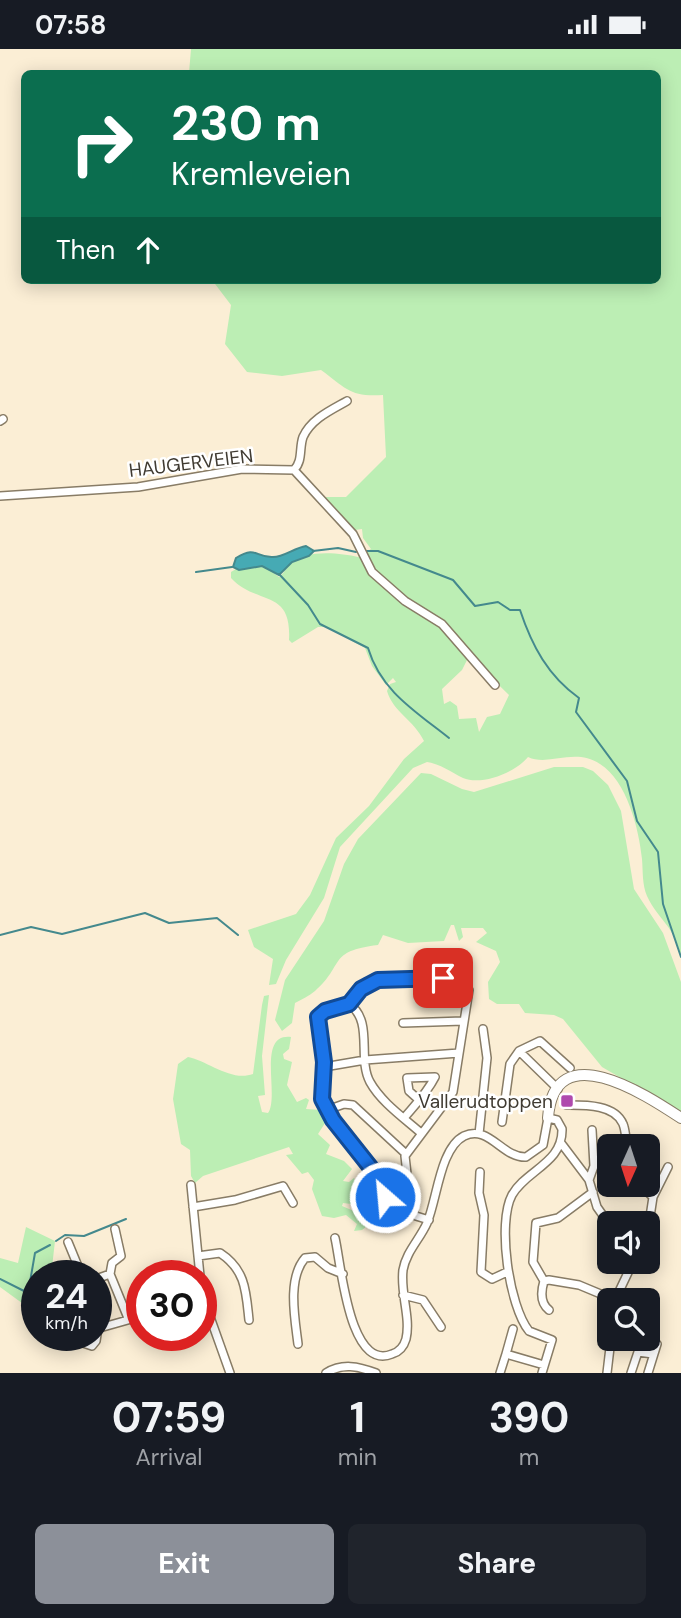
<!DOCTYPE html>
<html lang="en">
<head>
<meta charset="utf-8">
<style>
	body { margin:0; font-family:"DM Sans",sans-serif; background:#20242c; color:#f1f3f6; height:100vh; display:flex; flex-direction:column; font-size:26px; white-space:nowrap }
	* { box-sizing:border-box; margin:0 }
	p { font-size:23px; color:#9ea1a6 }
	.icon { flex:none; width:38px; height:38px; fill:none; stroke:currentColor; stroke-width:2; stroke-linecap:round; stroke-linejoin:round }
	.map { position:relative; height:1324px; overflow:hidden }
	.side { display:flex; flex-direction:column; background:#171b24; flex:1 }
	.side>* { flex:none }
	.guide { position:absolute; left:21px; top:21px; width:640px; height:214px; border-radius:10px; box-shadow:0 4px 18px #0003; background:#0b6e4f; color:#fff; overflow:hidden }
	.needle { width:46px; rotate:183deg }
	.controls { position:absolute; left:597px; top:1085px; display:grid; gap:14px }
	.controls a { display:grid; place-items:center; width:63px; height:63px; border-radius:10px; background:#171b24; box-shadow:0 4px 18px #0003; font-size:35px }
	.speed { position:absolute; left:21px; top:1211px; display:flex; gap:14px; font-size:35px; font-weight:700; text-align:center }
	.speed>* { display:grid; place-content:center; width:91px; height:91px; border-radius:50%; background:#171b24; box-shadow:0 4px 18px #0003; line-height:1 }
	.speed small { font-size:18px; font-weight:400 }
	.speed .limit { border:10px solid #d22; background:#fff; color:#111 }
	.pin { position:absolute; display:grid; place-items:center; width:60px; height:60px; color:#fff; margin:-30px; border-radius:14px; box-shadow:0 4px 10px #0006 }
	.me { position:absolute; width:77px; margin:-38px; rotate:333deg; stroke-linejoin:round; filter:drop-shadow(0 0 5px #0008) }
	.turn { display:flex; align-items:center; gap:24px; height:147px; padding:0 35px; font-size:32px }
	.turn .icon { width:91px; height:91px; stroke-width:2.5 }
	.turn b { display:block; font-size:49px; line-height:60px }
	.then { display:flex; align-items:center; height:66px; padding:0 35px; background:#0003; gap:14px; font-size:26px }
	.eta { display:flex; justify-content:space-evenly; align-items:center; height:119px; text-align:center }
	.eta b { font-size:42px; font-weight:700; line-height:49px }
	.primary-button { display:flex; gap:14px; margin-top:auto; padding:14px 35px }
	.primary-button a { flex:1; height:80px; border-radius:10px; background:#8c9099; color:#fff; font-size:28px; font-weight:700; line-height:80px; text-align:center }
	.primary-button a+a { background:#20242c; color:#f1f3f6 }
	.status { display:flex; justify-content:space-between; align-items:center; height:49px; padding:0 35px; background:#171b24; direction:ltr }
	.status svg { height:19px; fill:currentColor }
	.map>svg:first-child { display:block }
</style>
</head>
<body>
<div class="status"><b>07:58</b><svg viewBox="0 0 49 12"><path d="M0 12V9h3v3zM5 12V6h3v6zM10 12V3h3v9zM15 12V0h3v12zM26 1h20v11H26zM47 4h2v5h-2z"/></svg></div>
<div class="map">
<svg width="681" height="1324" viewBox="0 0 681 1324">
	<rect width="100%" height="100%" fill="#fbeed5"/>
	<path fill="#bceeb4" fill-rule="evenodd" d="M191,0h490v906c-9,-32 -22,-34 -34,-59 -5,-11 -4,-25 -5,-37 -3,-30 -15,-78 -42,-95 -26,-17 -51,3 -72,-7 -12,15 -46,29 -65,21 -12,-6 -23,-14 -36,-16l-14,6 -73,79 -16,51 -38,62 -10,24 -7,1 4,-26 -19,-12 -6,-17 48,-16 14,-19 26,-57 33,-32 35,-47 20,-18c-10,-21 -31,-29 -37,-50l3,-7 6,-2 -3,-4 -7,7 -14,-19 -7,-18 -39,-21h-8l-26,16 -3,-3c3,-52 -32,-34 -58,-62v-6l10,-6 20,-2 18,13c6,-4 6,-9 11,-13 15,-15 50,-11 68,-7l13,-8 -8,-11 -1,-9 -7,1 -31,-33h22l40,-40 -3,-62c-33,2 -36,-6 -62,-25l-39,6 -35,-4 -22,-28 6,-39 -19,-25h446v-207h-469zM469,607l40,39 -9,19 -13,3 -8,15 -3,-14 -17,1 -2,-13 -7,-5 -6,3 -2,-15 20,-19z
		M554,718h29l10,4 15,14 13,26 13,78 29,44 18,49v131l-79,-46 -39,-48 -9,-4 -29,-2 -6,-9h-22l-8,-5 -1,-17 12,-20 -4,-11 -20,-9 11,-9 -4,-5h-22l2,9 -4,4 -5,-16h-3l-7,16 -36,2 -25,-8 -5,10c-51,6 -33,20 -63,46 -6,5 -13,8 -20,12l-3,20 -10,8 -7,-11 10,-40 39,-59 20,-57 14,-25 63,-66 10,1 31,15 12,3z
		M269,946l-7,61 3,39 -7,1 4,16 6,1c12,-17 -12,-80 23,-76l-2,12 -6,5 1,5 8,3 -5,23 10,17 9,-4 3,2 -3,9 15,1 6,10 -9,14 12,11 -4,9 18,7 8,8 -9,12 6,1 5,-4 5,14 -8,12 -8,-1 -1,3 19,8 6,12 -5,4 -8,1 3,-7 -11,-9 -12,3 -12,-2 -10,-27 2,-9 -6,-8 -6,2 -16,-19 7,-1 -4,-7 -86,29 -8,7 -4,-7 -1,-26 -9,-6 -8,-45 5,-35 10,-7c20,4 43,25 65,17l9,-69 2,-9z
		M26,1178l29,14 -4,35h-14v38l-37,-27v-29l18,5z"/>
	<path fill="#46aab4" stroke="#44898d" stroke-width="2" d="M306,497l8,5 -5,5 -17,6 -13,13 -17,-9 -23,4 -6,-3 3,-9c21,-13 19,0 37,-1 11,0 21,-9 33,-11z"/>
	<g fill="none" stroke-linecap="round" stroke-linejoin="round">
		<path stroke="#44898d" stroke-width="2" d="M313,502l25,-3 18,4
			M366,502h12l75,29 22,26 23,-4 12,8h10c12,36 28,66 59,88l-3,14 51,69 10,40 21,31 5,52 18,53
			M196,523l36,-5
			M279,525l29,31 12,19 48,24c13,43 47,63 81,90
			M0,886l31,-8 31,7 83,-21 24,10 48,-5 21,17
			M56,1192l9,-6 19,1 42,-17
			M0,1230l24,12 6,-9 5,-29 15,-8"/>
		<g stroke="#887c66" stroke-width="10">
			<path id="street" d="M0,372l3,-2
				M294,421l59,64 19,38 33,29 37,23 53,61
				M0,447l138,-9 104,-18 52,1c9,-9 5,-22 9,-33 8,-18 28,-27 44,-36
				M349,955c19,-34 71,-28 104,-25l9,2 7,9 -16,102 -48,64 6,54 5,6 13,4
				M349,955l-24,7 -7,6 6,45 -2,37 15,27 34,42 17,37
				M349,955c25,17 8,54 21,78 11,20 34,36 51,51
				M403,974l60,-2
				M519,1002l21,-10 30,27
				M324,1018l41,-7 94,-7
				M566,1056c18,0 49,-1 57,19 3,7 2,15 5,22
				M327,1061l17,-6 9,1 53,49
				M404,1069c11,-13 23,-25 31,-41l-28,1 2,13 10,9
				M502,1073l8,-58 9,-13 39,38
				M479,1085l8,-76 -4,-29
				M561,1094l28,37 8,27 12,17
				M480,1123l-1,21 5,22 -3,57 11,7 15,-7
				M589,1131l5,-14 -2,-36
				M191,1136l9,91
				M640,1136l13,12
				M193,1158l42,-7 48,-14 10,17
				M115,1180l6,27 -9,7 -2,11 18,44
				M648,1181l5,-33 15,-30
				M335,1189c6,25 14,134 57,116 7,-2 12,-8 14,-15 5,-22 -6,-46 -3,-69 3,-18 17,-31 24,-47 10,-23 13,-75 37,-87 25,-12 38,22 62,21l17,-12 5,-27 9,2 5,9c1,34 -36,41 -50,66 -15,28 -3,111 17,136l23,9 -10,33
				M68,1193l14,34
				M198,1207l22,-3c26,17 26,39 29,67
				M96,1230l14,-5
				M544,1232l-11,-19 3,-39 22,-5 35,-26
				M201,1233l4,21 25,70
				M403,1246l20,5 18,27
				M615,1251l18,-38
				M549,1261c-9,-7 -8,-19 -5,-29l5,-1 30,5 36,15
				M96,1280l46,-13
				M82,1286l1,8 9,3 4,-5 2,-13
				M298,1295c-3,-25 -11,-65 7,-86l10,-1 13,11 15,6
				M506,1305l7,-25
				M326,1324c16,-10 32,-7 50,0
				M500,1324l6,-19 38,11
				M607,1324l4,-34
				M631,1324l7,-21 15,2
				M648,1324l9,-29"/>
		</g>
		<g stroke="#887c66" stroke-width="12">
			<path id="secondary" d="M548,1069c6,-84 98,-23 133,0"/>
		</g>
		<use href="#street" stroke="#fff" stroke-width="7"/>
		<use href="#secondary" stroke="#fff" stroke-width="10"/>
	</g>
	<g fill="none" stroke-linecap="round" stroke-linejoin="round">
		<g stroke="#114b97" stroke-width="18">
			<path id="route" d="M385,1148l-14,-29 -38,-48 -11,-21 2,-37 -6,-45 7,-6 24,-7 12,-15 17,-9 65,-2"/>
		</g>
		<use href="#route" stroke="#1a73e8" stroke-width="12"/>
	</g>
	<rect fill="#af4aae" stroke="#fff" stroke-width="2.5" x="560" y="1045" width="14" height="14" rx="3.5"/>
	<g text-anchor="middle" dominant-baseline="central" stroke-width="5" stroke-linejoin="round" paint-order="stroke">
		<g font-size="19" fill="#403b32" stroke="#fff">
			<text transform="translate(191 414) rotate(-7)">HAUGERVEIEN</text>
		</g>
		<g font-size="19" fill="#403b32" stroke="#fff" text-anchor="end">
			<text x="553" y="1052">Vallerudtoppen</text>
		</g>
	</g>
</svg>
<div class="controls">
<a><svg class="needle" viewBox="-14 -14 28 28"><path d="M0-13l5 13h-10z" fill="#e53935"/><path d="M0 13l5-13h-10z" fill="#9ea1a6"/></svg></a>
<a><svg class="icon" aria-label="sound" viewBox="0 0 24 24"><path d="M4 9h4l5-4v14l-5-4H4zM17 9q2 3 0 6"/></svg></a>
<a><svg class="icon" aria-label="search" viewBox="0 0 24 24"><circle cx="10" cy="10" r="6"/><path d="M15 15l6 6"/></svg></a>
</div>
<div class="speed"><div>24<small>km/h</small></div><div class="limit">30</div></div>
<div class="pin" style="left:443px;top:929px;background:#d93025"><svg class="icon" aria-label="arrive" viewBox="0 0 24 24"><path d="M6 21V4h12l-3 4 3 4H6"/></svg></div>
<svg class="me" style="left:385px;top:1148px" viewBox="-20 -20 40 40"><circle r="17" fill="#1a73e8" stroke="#fff" stroke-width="3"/><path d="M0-11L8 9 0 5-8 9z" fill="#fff"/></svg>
<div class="guide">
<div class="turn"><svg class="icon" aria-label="right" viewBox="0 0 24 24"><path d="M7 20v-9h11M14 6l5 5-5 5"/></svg><div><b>230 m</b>Kremleveien</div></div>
<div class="then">Then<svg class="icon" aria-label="ahead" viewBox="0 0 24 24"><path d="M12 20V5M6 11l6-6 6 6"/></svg></div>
</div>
</div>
<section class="side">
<div class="eta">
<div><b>07:59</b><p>Arrival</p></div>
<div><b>1</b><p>min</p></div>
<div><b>390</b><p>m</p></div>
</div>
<div class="primary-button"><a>Exit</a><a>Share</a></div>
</section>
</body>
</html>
